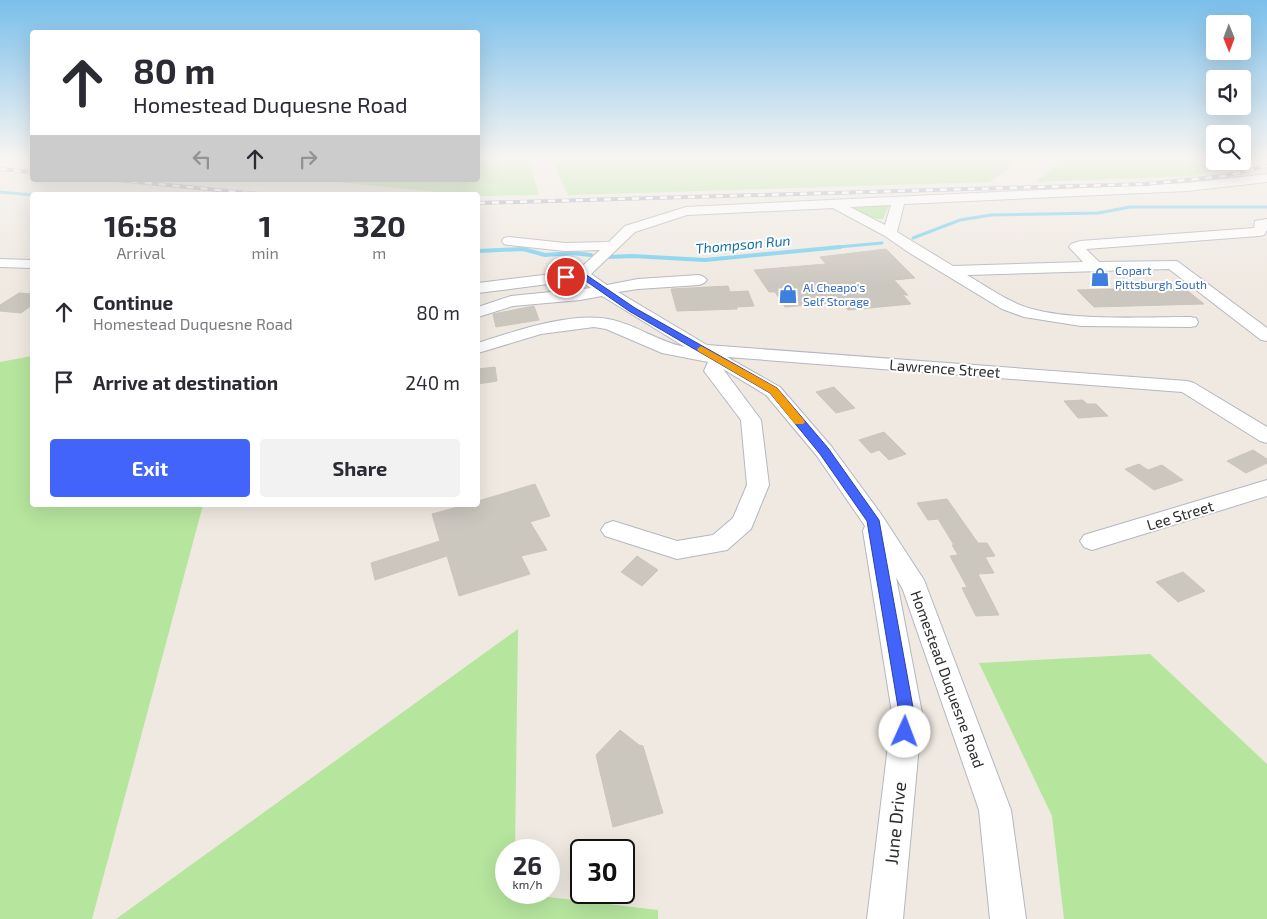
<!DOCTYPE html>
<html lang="en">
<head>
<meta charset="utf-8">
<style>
	body { margin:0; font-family:"Exo 2",sans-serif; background:#f2f2f3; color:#2b2b33; height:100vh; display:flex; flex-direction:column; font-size:19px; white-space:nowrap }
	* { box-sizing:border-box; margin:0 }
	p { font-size:16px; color:#7c7c81 }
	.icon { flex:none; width:28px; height:28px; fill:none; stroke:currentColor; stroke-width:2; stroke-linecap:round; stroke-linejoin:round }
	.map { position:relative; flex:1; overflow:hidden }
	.drawer { position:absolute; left:30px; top:192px; width:450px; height:315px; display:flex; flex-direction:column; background:#fff; border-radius:5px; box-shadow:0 5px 20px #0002 }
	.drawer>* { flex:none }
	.top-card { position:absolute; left:30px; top:30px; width:450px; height:152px; border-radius:5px; box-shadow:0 5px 20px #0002; background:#fff; color:#2b2b33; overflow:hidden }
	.needle { width:32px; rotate:179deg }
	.tools { position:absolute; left:1206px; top:15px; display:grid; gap:10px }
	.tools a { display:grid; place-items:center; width:45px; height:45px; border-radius:5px; background:#fff; box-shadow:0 5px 20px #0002; font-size:25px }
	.speed { position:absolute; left:495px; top:839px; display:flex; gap:10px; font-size:25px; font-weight:700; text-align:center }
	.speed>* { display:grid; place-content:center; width:65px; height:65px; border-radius:50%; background:#fff; box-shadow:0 5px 20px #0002; line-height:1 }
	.speed small { font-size:12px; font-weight:400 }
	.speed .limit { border:2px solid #111; border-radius:8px; background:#fff; color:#111 }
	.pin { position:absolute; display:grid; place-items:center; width:42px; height:42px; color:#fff; margin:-21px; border:2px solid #fff; border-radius:50%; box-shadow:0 1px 5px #0007 }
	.me { position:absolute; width:55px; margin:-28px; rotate:2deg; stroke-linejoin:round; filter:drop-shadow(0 0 4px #0008) }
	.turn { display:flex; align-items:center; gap:18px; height:105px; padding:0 20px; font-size:22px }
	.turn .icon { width:65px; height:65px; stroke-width:2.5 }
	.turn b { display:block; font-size:35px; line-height:42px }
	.lanes { display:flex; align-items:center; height:48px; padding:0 20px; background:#0003; justify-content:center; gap:25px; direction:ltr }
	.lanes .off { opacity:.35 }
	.eta { display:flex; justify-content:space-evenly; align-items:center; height:85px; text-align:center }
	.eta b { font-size:30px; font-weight:700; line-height:35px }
	.cta { display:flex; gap:10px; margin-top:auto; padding:10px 20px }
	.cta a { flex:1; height:58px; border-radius:5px; background:#4264fb; color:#fff; font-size:20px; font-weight:700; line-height:58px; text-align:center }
	.cta a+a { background:#f2f2f3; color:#2b2b33 }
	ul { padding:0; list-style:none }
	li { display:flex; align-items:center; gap:15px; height:70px; padding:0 20px }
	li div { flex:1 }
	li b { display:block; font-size:19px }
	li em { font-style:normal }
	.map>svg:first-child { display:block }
</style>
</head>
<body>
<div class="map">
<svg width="1267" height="919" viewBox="0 0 1267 919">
	<rect width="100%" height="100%" fill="#efe9e1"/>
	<path fill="#b6e59e" d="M478,157h50l11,38 -61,1 -161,-16h161z
		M550,157h473l-33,25 -422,13z
		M1065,157h150v4h27l1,-4 24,1 -73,18 -158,6z
		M854,205h35l-6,14c-12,0 -22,-5 -31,-12z
		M32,356v149h171l-111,414h-92v-557z
		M518,629l-3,221h-9v42l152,18v9h-542z
		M1150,654l117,110v155h-203l-12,-103 -73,-153z"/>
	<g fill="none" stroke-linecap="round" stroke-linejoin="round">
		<path stroke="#75cff0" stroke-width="3" d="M0,192l32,3
			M913,238l47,-18 31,-5 107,-2 32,-6h137
			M827,248l55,-5"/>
		<path stroke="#75cff0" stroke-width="4" d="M478,251l45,-2 22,6 27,-2 19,2
			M606,257l26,-1 73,4 135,-13"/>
	</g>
	<path fill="#cbc7bf" stroke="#cbc5ba" d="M886,249l29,29 -21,2 14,15h-5l8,9 -63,6 -7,-8 -56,5 -10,-15h-6l-15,-22 72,-6 -6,-7z
		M728,286l2,6 18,-1 6,15 -17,1v2l-60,2 -6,-22z
		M1183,287l21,17 -110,3 -17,-17z
		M19,293l13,1v11l-11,8 -21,-2v-6z
		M534,306l5,14 -43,7 -3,-13z
		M495,367l2,14 -19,3v-15z
		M834,387l21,21 -19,5 -20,-21z
		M1083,400l4,4h9l12,12 -30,2 -14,-17z
		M884,432l22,22 -17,6 -10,-10 -8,3 -12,-13z
		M1253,450l14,9v4l-21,10 -19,-12z
		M1139,464l9,6 14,-5 21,15 -29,10 -29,-21z
		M535,484l15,32 -20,6 17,28 -26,6 9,18 -71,22 -12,-40 -72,24 -4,-17 69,-22 -8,-27 33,-9h13v-4z
		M947,499l31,44h9l8,13 -10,1 9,16 -16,1 21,41 -23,1 -14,-28 5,-1 -17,-31 8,-1 -6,-10h2l-16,-26 -10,1 -11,-17z
		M637,556l21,14 -16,16 -21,-14z
		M1183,572l22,19 -27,11 -22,-20z
		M620,730l19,15 4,1 20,67 -50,14 -17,-72z"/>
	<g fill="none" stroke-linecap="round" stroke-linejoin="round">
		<g stroke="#b4b7c1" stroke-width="2">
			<path id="minor" d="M1267,174v8l-80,9 -283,13 -7,28 56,34 130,-4 -14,-15 2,-3 9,-3 174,-13 1,-7 12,-2v11l-3,5 -5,1 -173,13 13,13 78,-1 90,67v13l-6,-1 -92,-71 -202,6c21,12 42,28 65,34 45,12 111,8 158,8l6,1 2,4 -2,4 -6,1 -109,-1 -57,-9 -22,-8 -94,-57 -23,-16 -52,-28 -146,7 -52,17 -44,42 16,11 31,-6 61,-4 5,2 3,3 -3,3 -5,2 -61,4 -20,3 89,53 480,36 7,2 73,44v16l-7,-2 -78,-49 -455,-35 53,30 51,59 50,68 43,66 87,230 15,109h-36l-11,-109 -76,-220 -7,-13 26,136 -19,206h-36l25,-206 -29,-182 2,-5 -48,-70 -51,-61 -43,-26 38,51 8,65 -18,44 -24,21 -50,9 -72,-23 -4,-6 4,-6 8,-3 64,20 36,-6 20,-17 14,-33 -6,-65 -37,-49 4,-9 -46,-9 -56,-24 -12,-2 -53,7 -63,19v-10c37,-12 97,-33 135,-23 25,6 46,22 72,27l-83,-51 -22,4 -67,6 -35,11v-10l33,-11 80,-8 -12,-8 -101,13v-10l99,-12 23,-21 -35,1 -56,-6 -5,-1 -2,-3 2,-3 5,-1 56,6 44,-1 16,-16 61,-19 501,-24zM891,205l-6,20 -35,-18z
				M0,259l32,1v8l-32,-1z
				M1267,480v16l-175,54 -8,-3 -4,-6 4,-6z"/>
		</g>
		<use href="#minor" fill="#fff" fill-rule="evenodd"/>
		<g stroke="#a3a6b8" stroke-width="4">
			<path id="rail" d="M0,169l32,3
				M117,180l152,15
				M478,203l667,-19 80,-8 42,-10"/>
		</g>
		<use href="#rail" stroke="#fff" stroke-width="2.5" stroke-dasharray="7" stroke-linecap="butt"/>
	</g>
	<linearGradient id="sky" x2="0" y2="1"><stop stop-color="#7abfeb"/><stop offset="0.55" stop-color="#f8f5f2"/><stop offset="1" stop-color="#f8f5f2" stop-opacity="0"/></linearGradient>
	<rect width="1267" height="286" fill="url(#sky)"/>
	<path fill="#4264fb" stroke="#2b41a3" d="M582,272l53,36 142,80 51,60 51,72 35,193 -4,25 -5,2 -6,-2 -2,-6 2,-19 -32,-192 -47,-67 -50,-61 -141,-82 -49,-34 -14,2 -4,-2z"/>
	<path fill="#f59e0b" d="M701,346l76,42 26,31 2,3 -2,2h-8l-25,-31 -72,-42 -1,-2z"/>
	<defs>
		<g id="shop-bare" transform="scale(1.5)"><path d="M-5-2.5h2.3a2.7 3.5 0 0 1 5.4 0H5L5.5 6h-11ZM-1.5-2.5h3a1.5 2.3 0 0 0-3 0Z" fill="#3f7fe0" stroke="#fff" stroke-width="2.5" paint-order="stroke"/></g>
	</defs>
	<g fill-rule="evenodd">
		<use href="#shop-bare" x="1100" y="277"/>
		<use href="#shop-bare" x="788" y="294"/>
	</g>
	<g text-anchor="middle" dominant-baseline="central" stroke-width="4" stroke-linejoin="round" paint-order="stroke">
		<g font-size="12" fill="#366cbe" stroke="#fff" text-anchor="start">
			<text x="1115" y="270">Copart<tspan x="1115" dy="14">Pittsburgh South</tspan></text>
			<text x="803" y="287">Al Cheapo's<tspan x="803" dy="14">Self Storage</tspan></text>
		</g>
		<g font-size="14" font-style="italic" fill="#0d6fa3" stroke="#fff">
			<text transform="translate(743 244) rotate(-5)">Thompson Run</text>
		</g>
		<g font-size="15" fill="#2e2e2e" stroke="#fff">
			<text transform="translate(945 368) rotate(4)">Lawrence Street</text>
			<text transform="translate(1180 515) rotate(-17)">Lee Street</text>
			<text transform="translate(948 679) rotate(70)">Homestead Duquesne Road</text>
		</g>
		<g font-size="18" fill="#2e2e2e" stroke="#fff">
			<text transform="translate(895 823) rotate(-84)">June Drive</text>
		</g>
	</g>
</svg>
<div class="tools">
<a><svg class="needle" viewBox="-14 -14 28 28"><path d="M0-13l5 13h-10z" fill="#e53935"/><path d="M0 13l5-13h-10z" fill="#7c7c81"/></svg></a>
<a><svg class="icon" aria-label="sound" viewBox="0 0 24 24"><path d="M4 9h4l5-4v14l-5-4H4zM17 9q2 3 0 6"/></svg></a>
<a><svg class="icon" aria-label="search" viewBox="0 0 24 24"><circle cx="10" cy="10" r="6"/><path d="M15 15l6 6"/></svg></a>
</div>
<div class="speed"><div>26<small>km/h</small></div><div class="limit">30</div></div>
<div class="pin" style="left:566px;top:277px;background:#d93025"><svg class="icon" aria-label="arrive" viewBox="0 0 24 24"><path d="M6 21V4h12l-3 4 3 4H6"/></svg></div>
<svg class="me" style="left:905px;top:732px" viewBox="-20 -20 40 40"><circle r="19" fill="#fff"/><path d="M0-13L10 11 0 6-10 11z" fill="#4264fb"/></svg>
<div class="top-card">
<div class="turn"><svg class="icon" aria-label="ahead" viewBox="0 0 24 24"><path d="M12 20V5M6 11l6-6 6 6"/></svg><div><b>80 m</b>Homestead Duquesne Road</div></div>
<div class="lanes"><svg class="icon off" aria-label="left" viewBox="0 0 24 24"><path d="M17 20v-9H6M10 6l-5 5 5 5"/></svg><svg class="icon" aria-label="ahead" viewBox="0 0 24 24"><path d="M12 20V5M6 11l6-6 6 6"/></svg><svg class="icon off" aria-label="right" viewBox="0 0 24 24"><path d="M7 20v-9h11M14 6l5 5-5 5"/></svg></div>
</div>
<section class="drawer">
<div class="eta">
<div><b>16:58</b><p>Arrival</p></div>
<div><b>1</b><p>min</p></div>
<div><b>320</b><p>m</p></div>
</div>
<ul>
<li><svg class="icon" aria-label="ahead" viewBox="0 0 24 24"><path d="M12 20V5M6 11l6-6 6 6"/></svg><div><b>Continue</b><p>Homestead Duquesne Road</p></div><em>80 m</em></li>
<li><svg class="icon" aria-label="arrive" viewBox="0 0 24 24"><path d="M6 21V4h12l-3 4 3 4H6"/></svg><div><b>Arrive at destination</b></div><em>240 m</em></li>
</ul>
<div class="cta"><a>Exit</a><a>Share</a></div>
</section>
</div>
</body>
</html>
